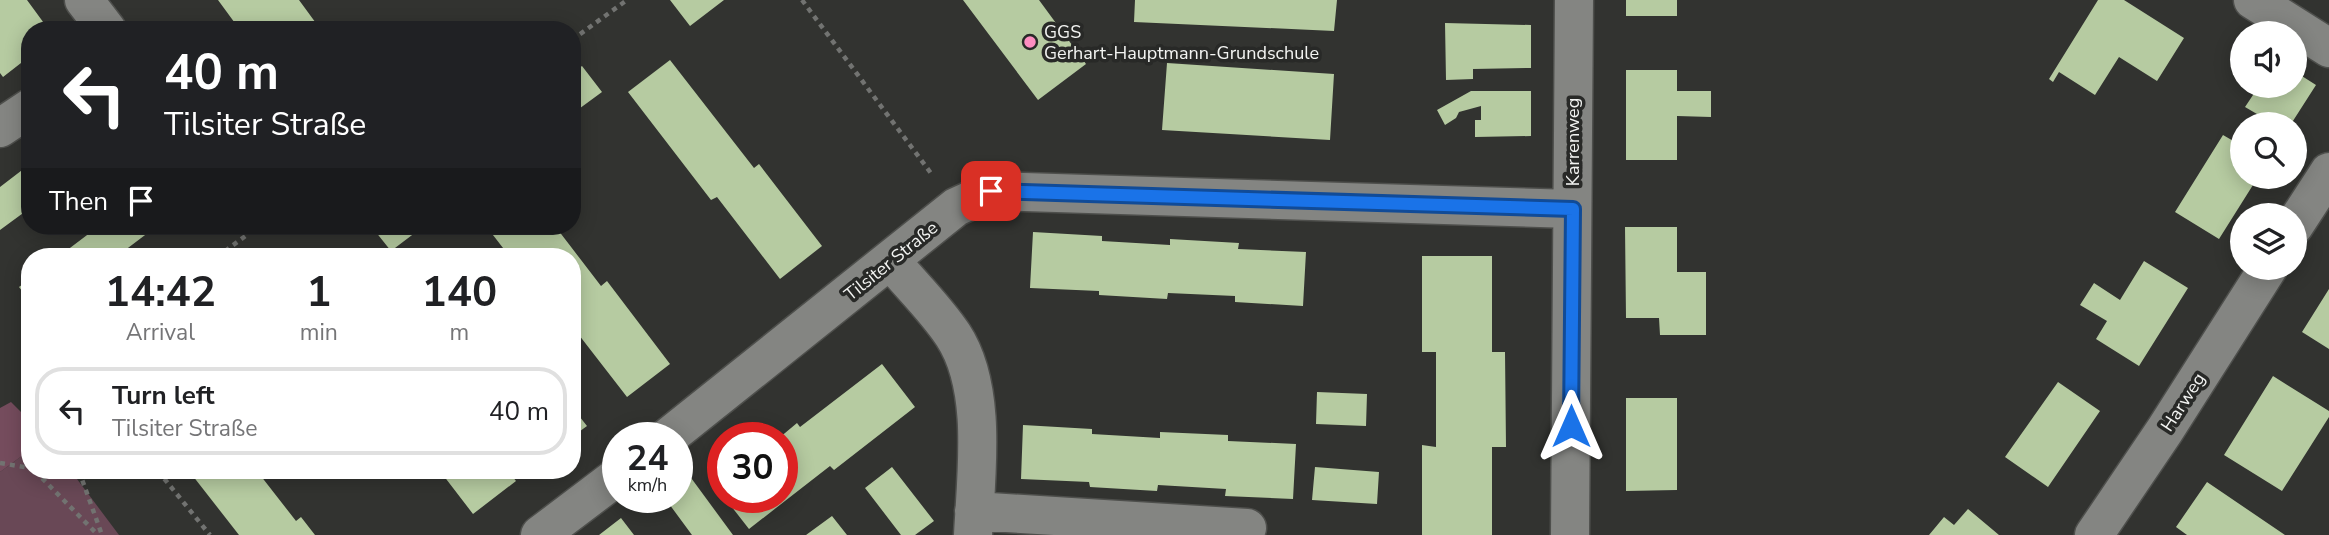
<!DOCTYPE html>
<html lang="en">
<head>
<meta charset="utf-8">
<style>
	body { margin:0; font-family:"Nunito Sans",sans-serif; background:#f2f2f2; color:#202124; height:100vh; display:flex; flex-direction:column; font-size:26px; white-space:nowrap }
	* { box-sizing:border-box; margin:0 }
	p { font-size:23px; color:#757577 }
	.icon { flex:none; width:38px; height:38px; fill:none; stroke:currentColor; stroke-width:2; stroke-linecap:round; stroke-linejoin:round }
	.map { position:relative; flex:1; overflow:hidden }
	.side { position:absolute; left:21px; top:248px; width:560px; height:231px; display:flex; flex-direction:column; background:#fff; border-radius:28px; box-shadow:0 4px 18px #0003 }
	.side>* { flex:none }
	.guide { position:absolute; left:21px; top:21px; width:560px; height:214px; border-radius:28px; box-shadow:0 4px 18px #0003; background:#202124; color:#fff; overflow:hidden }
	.buttons { position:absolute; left:2230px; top:21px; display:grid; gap:14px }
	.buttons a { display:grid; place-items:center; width:77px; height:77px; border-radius:50%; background:#fff; box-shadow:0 4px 18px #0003; font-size:35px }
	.speed { position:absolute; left:602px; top:422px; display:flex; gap:14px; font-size:35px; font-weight:700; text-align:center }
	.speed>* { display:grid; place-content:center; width:91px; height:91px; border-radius:50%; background:#fff; box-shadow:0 4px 18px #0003; line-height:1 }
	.speed small { font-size:18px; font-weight:400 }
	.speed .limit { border:10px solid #d22; background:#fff; color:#111 }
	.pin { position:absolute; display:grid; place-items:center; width:60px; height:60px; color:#fff; margin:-30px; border-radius:14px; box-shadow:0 4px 10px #0006 }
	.me { position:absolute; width:77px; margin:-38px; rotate:0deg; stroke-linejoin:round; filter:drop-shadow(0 0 5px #0008) }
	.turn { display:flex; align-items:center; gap:24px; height:147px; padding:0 28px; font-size:32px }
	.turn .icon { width:91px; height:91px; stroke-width:2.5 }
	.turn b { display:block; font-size:49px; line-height:60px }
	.then { display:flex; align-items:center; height:66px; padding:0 28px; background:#0003; gap:14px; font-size:26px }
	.eta { display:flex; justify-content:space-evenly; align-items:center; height:119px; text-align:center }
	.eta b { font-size:42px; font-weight:700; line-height:49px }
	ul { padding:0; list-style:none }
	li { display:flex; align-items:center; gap:21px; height:88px; margin:0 14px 10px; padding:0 14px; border:4px solid #e0e0e0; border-radius:28px }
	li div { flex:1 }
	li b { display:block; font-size:26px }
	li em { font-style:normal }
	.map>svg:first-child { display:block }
</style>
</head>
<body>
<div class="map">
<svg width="2329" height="535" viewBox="0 0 2329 535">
	<rect width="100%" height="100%" fill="#323330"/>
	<path fill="#694856" d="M30,450v21h41l48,64h-119v-63z"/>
	<path fill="#754c5d" d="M11,402l19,19v29l-30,22v-64z"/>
	<path fill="#b6cba1" d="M0,0h27l22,30h-19v26l-27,21 -3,-4z
		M218,0h81l22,30h-81z
		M670,0h54l-34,26z
		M963,0h76l47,64 -48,36z
		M1135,0h202l-3,31 -200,-9z
		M1626,0h51v16h-51z
		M2098,0h26l60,38 -27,43 -38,-24 -24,38 -36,-23 -6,10 -4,-3z
		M1445,23l86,2v43l-58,1v10l-27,1z
		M670,60l84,108 5,-4 63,82 -42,33 -63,-82 -6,3 -83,-108z
		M1167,63l167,11 -4,66 -168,-10z
		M582,66l20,26 -30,22v-41z
		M1626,70h51v21h34v26l-34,-1v44h-51z
		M2294,71l22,14 -25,39h-17l-29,-17 14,-21h35z
		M1471,91h60v45l-56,1v-17h6v-14l-22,6 -3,6 -11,7 -8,-15z
		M2223,135l19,11v31h16l-39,62 -44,-27z
		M30,164v44l-30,22v-43z
		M99,226h58l-41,31h-58z
		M371,226h53l-33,25z
		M486,226h69l46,60 6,-5 63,83 -43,33 -55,-71v-69h-62z
		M1625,227h52v45h29v63h-46l-1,-17h-33z
		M1033,232l69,4v5l68,4v-6l69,4 -1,6 68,3 -3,54 -68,-4v-6l-67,-3 -1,6 -68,-4v-4l-69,-3z
		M1422,256h70v96h13l1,95h-14v88h-70v-90l14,2v-95h-14z
		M2144,261l44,27 -49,78 -43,-27 11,-18 -27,-16 14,-22 26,17z
		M30,279v22l-11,-14z
		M2329,289v60l-27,-17z
		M882,364l33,43 -81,63 -4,-4 -81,63 -25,-32h58v-59h-3l18,-15 3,4z
		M2273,376l56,35v6l-47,74 -58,-36z
		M2058,382l42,29 -52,76 -43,-30z
		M1317,392l50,2 -1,32 -50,-2z
		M1626,398h51v92l-51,1z
		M572,407l15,19 -15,11z
		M1023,425l69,4v5l68,4v-6l68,3v6l68,3 -3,55 -68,-3 1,-7 -68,-4 -1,6 -67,-4 -1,-5 -68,-3z
		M679,451l12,16 -5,4 47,64h-41l-28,-38h13v-44z
		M892,467l42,54 -19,14h-14l-36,-47z
		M1315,467l64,5 -2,32 -65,-4z
		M189,471h68l39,50 5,-4 14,18h-76z
		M440,471h68l8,10 -43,33z
		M723,481v14l-7,-9z
		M2207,482l78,53h-98l-11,-8z
		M1968,509l31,26h-70l15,-18 10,8z
		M832,516l15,19h-41z
		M621,518l13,17h-35z"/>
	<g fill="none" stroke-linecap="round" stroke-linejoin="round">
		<g stroke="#4e4f4c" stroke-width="41">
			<path id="minor" d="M84,0l23,30
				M2253,0l76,48
				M0,128l30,-20
				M2294,226l35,-54
				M891,261c20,24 45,48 62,74 35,53 23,140 20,200
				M667,438l289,-231 35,-16 581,18
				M974,511l273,17
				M540,535l78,-59
				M1570,535l4,-535
				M2094,535l71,-105 103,-162"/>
		</g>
		<path stroke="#727371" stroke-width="4.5" stroke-dasharray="5 5" stroke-linecap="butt" d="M802,0l131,176
			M572,40l55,-40
			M217,257l42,-31
			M0,463l30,5
			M35,471l63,64
			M79,471l23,64
			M158,471l52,64"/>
		<use href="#minor" stroke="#848582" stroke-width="38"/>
	</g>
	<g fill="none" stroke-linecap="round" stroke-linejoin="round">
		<g stroke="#114b97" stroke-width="18">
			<path id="route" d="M991,191l582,18 -2,217"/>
		</g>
		<use href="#route" stroke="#1a73e8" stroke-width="12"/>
	</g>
	<circle fill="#fd8ec0" stroke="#282927" stroke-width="2.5" cx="1030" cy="42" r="7"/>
	<g text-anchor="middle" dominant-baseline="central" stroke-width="7" stroke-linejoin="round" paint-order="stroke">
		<g font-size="18" fill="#f3f4f2" stroke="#282927" text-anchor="start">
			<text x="1044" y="32">GGS<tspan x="1044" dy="21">Gerhart-Hauptmann-Grundschule</tspan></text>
		</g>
		<g font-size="18" fill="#f3f4f2" stroke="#282927">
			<text transform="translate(1573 142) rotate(-90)">Karrenweg</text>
			<text transform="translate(891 261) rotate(-39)">Tilsiter Straße</text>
			<text transform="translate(2183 402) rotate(-57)">Harweg</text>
		</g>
	</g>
</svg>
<div class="buttons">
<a><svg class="icon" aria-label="sound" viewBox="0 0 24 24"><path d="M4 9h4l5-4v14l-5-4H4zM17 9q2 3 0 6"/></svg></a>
<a><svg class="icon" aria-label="search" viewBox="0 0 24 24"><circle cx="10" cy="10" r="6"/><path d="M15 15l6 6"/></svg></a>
<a><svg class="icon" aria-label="layers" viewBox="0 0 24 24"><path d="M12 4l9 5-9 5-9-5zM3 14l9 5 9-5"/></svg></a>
</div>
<div class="speed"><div>24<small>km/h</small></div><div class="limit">30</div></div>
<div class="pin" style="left:991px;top:191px;background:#d93025"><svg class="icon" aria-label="arrive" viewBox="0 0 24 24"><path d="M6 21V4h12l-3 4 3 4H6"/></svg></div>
<svg class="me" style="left:1571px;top:426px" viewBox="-20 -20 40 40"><path d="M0-17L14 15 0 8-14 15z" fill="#1a73e8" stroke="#fff" stroke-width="4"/></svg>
<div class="guide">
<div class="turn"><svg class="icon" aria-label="left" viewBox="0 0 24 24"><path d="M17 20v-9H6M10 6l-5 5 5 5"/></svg><div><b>40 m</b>Tilsiter Straße</div></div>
<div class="then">Then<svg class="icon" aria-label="arrive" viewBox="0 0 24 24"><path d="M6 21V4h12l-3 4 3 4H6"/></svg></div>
</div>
<section class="side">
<div class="eta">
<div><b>14:42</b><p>Arrival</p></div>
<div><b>1</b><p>min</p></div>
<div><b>140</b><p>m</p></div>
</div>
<ul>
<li><svg class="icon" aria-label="left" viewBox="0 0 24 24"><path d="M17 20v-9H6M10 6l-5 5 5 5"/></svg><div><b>Turn left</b><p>Tilsiter Straße</p></div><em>40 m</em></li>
</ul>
</section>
</div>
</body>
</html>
